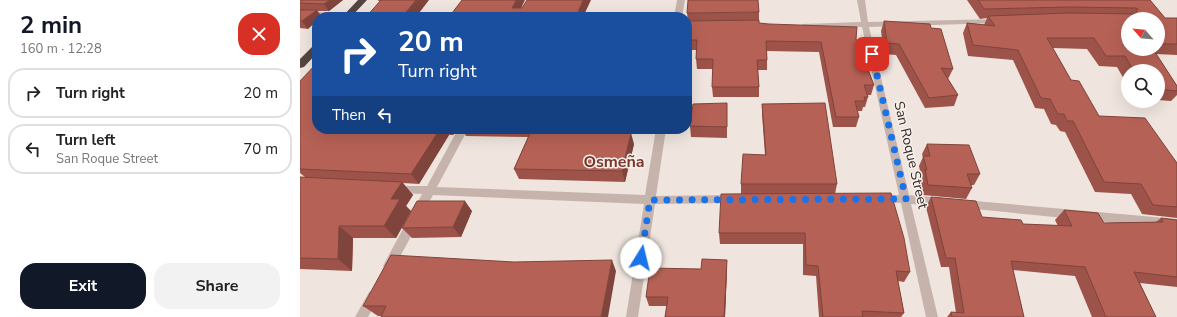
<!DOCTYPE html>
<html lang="en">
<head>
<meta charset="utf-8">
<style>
	body { margin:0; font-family:"Nunito Sans",sans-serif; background:#f2f2f2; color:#222; height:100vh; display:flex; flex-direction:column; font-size:15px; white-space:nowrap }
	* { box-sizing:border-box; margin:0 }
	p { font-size:13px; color:#767676 }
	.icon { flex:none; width:22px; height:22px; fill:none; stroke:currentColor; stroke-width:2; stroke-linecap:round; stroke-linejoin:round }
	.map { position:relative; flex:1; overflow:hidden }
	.sheet { display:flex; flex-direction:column; background:#fff; width:300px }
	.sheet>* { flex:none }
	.guide { position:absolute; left:12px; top:12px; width:380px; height:122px; border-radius:16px; box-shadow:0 4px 16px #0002; background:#1a4fa0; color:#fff; overflow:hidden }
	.needle { width:26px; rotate:297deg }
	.fabs { position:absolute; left:821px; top:12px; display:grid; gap:8px }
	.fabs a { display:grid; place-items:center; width:44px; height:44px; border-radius:50%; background:#fff; box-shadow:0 4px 16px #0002; font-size:20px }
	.pin { position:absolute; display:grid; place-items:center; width:34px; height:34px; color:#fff; margin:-17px; border-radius:8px; box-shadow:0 2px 6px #0006 }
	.me { position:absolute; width:44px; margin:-22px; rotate:9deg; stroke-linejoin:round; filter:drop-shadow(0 0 3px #0008) }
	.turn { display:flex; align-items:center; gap:14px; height:84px; padding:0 20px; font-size:18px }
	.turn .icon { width:52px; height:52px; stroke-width:2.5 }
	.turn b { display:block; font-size:28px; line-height:34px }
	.then { display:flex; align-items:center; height:38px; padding:0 20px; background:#0003; gap:8px; font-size:15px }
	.round { display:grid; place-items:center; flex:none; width:42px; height:42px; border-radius:16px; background:#f2f2f2 }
	.overview { display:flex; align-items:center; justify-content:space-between; height:68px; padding:0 20px }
	h1 { font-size:24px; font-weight:700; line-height:30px; color:#111827 }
	.button { display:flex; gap:8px; margin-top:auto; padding:8px 20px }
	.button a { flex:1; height:46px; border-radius:16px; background:#111827; color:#fff; font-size:16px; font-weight:700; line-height:46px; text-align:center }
	.button a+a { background:#f2f2f2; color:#222 }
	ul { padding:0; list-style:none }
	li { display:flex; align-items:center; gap:12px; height:50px; margin:0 8px 6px; padding:0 12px; border:2px solid #e0e0e0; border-radius:16px }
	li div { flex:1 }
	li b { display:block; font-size:15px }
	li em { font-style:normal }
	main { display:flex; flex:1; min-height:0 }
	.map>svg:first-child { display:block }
</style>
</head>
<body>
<main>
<section class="sheet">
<div class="overview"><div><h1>2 min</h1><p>160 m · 12:28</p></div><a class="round" style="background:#d93025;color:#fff"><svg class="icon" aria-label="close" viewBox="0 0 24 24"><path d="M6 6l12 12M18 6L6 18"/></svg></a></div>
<ul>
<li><svg class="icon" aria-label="right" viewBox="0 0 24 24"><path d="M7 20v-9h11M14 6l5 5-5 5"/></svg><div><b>Turn right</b></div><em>20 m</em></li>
<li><svg class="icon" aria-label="left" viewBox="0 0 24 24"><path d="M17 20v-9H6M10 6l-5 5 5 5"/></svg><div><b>Turn left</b><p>San Roque Street</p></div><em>70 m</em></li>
</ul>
<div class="button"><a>Exit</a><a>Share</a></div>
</section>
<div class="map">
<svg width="877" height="317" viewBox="0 0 877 317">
	<rect width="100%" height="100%" fill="#efe5de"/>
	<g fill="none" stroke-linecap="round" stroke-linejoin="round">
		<path fill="#c6b4ac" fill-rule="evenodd" d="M377,0h8l-3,17h-8z
			M557,0h8l3,22 131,-3 4,2 -4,2 -130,4 40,168 33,3 4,1 1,3 -1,3 -4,1 -31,-2 27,113h-12l-25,-114 -25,-1 -1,-3 1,-3 23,-1 -37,-168 -59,1 -4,-2 4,-2 58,-2z
			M0,11l76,4 4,2 -80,-2z
			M158,129h10l-31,58 208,8 11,-66h10l-10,67 78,-1 4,1 1,3 -1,3 -4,1 -79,1 -17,113h-12l18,-113 -211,-9 -40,75 -4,1 -4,-1 -2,-4 2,-4 37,-68 -28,-1 -4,-1 -1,-3 1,-3h37z
			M664,200l213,19v10l-213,-21 -4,-1 -1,-3 1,-3z
			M73,290l4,2 2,4 -11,21h-13l14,-25z"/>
		<path fill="#544542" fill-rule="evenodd" d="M58,0h9l-16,17h-9z
			M17,44v9l-13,14 -4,1v-9l14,-14z"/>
	</g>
	<path fill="#9d5349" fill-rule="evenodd" d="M0,0h43l-14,11h-12l-9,18 -8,-1z
		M667,0h183l15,18h12v37l-21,-1 21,32v9l-6,6 -13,-1v-29h-30v15l-11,-19 -18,-1 -12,-17 -34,-1 18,32 28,36 78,47v55l-35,-4 -11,-20 -36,-2 -30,-60 -5,-1 -4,-6 -5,-1 -7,-15 -9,-1 -22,-48 -45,-4 -5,-23 4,-10 17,2 3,-7 -7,1zM858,19v30h-30z
		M459,12v11l97,16 18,46 -3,10h-4l1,2 -3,10h-2l-1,4h-5l2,6 -3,10h-23l-14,-75 -52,-1v19h-9l1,17v10h-46l-1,-10 1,-18h-16l-1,-10 1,-9h-10v-29h1l-1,-8z
		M584,21l47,7 22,41 -5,10 10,16 -4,11 -29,2 -29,-53 -12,-1 -3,-23z
		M0,81l17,48h140l-4,6h-4l-30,49 -16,-1 10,12 -7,11 5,5 -15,27h-43l-1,33 -52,-2v-92h5l-5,-4z
		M427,103v35l-36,-1 -1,-11z
		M462,104l75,80 -2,10 75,78 -6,10 -6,-1 6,32 -3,4h-82l-3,-41 -13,-1v-31h-83l-1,-11 22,-39v-10l24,-29 -3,-41z
		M162,129h116l1,4 55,11 -9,38 -106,-3 -5,-10 14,-32 -62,-1z
		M627,144l53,30 -6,11h-3l1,3 -6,11 -43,-4 -3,-15 1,-4 -2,-10 4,-9 -1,-3z
		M631,197l51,20 41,7 35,2 -3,-6 9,-10 40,13 52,-1 5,-4 16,2v67l-37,-4 16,34h-64l-17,-41 -62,-6 11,47h-77l4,-5 5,1 -7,-46h-8l-15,-60z
		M172,211l-11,26 -49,1 -10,-10z
		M427,269l-2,48h-60l2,-11h-18l-3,-9z
		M316,271l-235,45h-3l-15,-10z"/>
	<path fill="#7f443c" d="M30,0h13l-14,11 -5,-7z
		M116,0h13l-13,17h-14z
		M216,0h9l-8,17 -5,-9z
		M283,0h8l-8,17h-7z
		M17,10l5,7h-5v4l-9,8 -6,-8z
		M140,129h5l4,6 -30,49 -8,-10z
		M149,129h8l-4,6z
		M277,129h1l3,9 -5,-6z
		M331,133l3,11 -9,38 -3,-11z
		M102,182l11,13 -7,11 5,5 -15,27 -12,-12 7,-27z
		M165,201l7,10 -11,26 -8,-10z
		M39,226l14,12 -1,33 -14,-12z
		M312,260l4,11 -8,46h-7z
		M427,260v9l-2,48h-1z"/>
	<path fill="#b66155" stroke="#7f443c" d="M0,0h30l-6,4 -24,-1z
		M78,0h38l-14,17h-36l15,-17z
		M162,0h54l-4,8h10l5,-8h56l-7,17h-127z
		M388,0h70l1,12 -72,1z
		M678,0h172l15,18h12v26h-19v-25h-30v30h25l24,37v5l-19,-2v-18h-24l-9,-15h-19l-12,-18h-47l24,42 8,1 20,35 46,2 32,45v44l-24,-2 -12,-21 -37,-2 -31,-61h-6l-3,-7h-6l-8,-15 -9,-1 -23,-48 -45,-5 -6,-22 28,3 -7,-10 81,-3 66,1 3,-5 -2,-1 -67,-1 -85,2z
		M0,10h17l-15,11h-2z
		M459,20v3l10,1 88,3 -1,12 18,46h-10l4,12h-4l1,4h-10l4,16h-23l-15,-75 -55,-1 1,19h-10l2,27h-47l1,-28h-17l1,-19h-10v-19z
		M584,21l46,3 1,4 10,1 12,40 -12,-1 17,27 -29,3 -30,-54 -12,-1z
		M17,63v66h123l-29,45 -111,-5v-88z
		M427,103v24l-37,-1 3,-22z
		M525,103l12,81h-96l2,-30 23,1 -4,-51z
		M232,129h45l-1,3 55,1 -9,38 -108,-2z
		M627,144l42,1 11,29h-13l5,14 -44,-3 -3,-16 2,1 -4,-14h7z
		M0,177l102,5 -11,17h9l-16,27h-45l-1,33 -38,-1z
		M591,193l13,45 6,34 -14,-1 8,42 -42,-2 1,6h-40l-5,-51 -12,-1 -1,-32h-86l2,-39z
		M631,197l45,4 6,16 39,3 2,4 49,2 -8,-16 34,3 6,10 59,-1 -2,-4 16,2v57l-43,-5 22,45h-50l-21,-50 -74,-6 13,56h-72l-1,-5 13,1 -9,-55h-9z
		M117,201h48l-12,26 -51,1z
		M91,255l123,7 98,-2 -11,57h-220l5,-11h-23z
		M402,259l25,1 -3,57h-59l3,-20h-22l4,-29 51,1z"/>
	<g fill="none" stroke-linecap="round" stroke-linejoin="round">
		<path stroke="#1a73e8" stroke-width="7" stroke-dasharray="0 12.6" d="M341,258l9,-58 256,-1 -34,-145"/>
	</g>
	<g text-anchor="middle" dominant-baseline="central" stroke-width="3" stroke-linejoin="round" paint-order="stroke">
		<g font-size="14" fill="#352c2a" stroke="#f7f0ea">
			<text transform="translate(611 155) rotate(77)">San Roque Street</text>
		</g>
		<g font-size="16" font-weight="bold" fill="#79362d" stroke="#f7f0ea">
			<text x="314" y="162">Osmeña</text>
		</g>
	</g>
</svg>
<div class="fabs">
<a><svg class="needle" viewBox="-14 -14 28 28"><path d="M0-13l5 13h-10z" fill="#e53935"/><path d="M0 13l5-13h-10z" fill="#767676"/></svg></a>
<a><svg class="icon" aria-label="search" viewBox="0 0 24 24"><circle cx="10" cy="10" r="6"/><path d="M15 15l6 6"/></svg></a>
</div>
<div class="pin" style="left:572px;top:54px;background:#d93025"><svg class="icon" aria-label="arrive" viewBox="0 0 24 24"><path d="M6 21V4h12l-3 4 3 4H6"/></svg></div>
<svg class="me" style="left:341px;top:258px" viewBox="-20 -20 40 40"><circle r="19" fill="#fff"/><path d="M0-13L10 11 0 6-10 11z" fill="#1a73e8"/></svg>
<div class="guide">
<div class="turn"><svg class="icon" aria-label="right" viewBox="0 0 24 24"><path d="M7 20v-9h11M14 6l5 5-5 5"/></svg><div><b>20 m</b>Turn right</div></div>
<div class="then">Then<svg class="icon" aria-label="left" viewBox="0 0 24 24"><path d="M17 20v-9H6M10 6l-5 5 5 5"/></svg></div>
</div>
</div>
</main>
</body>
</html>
